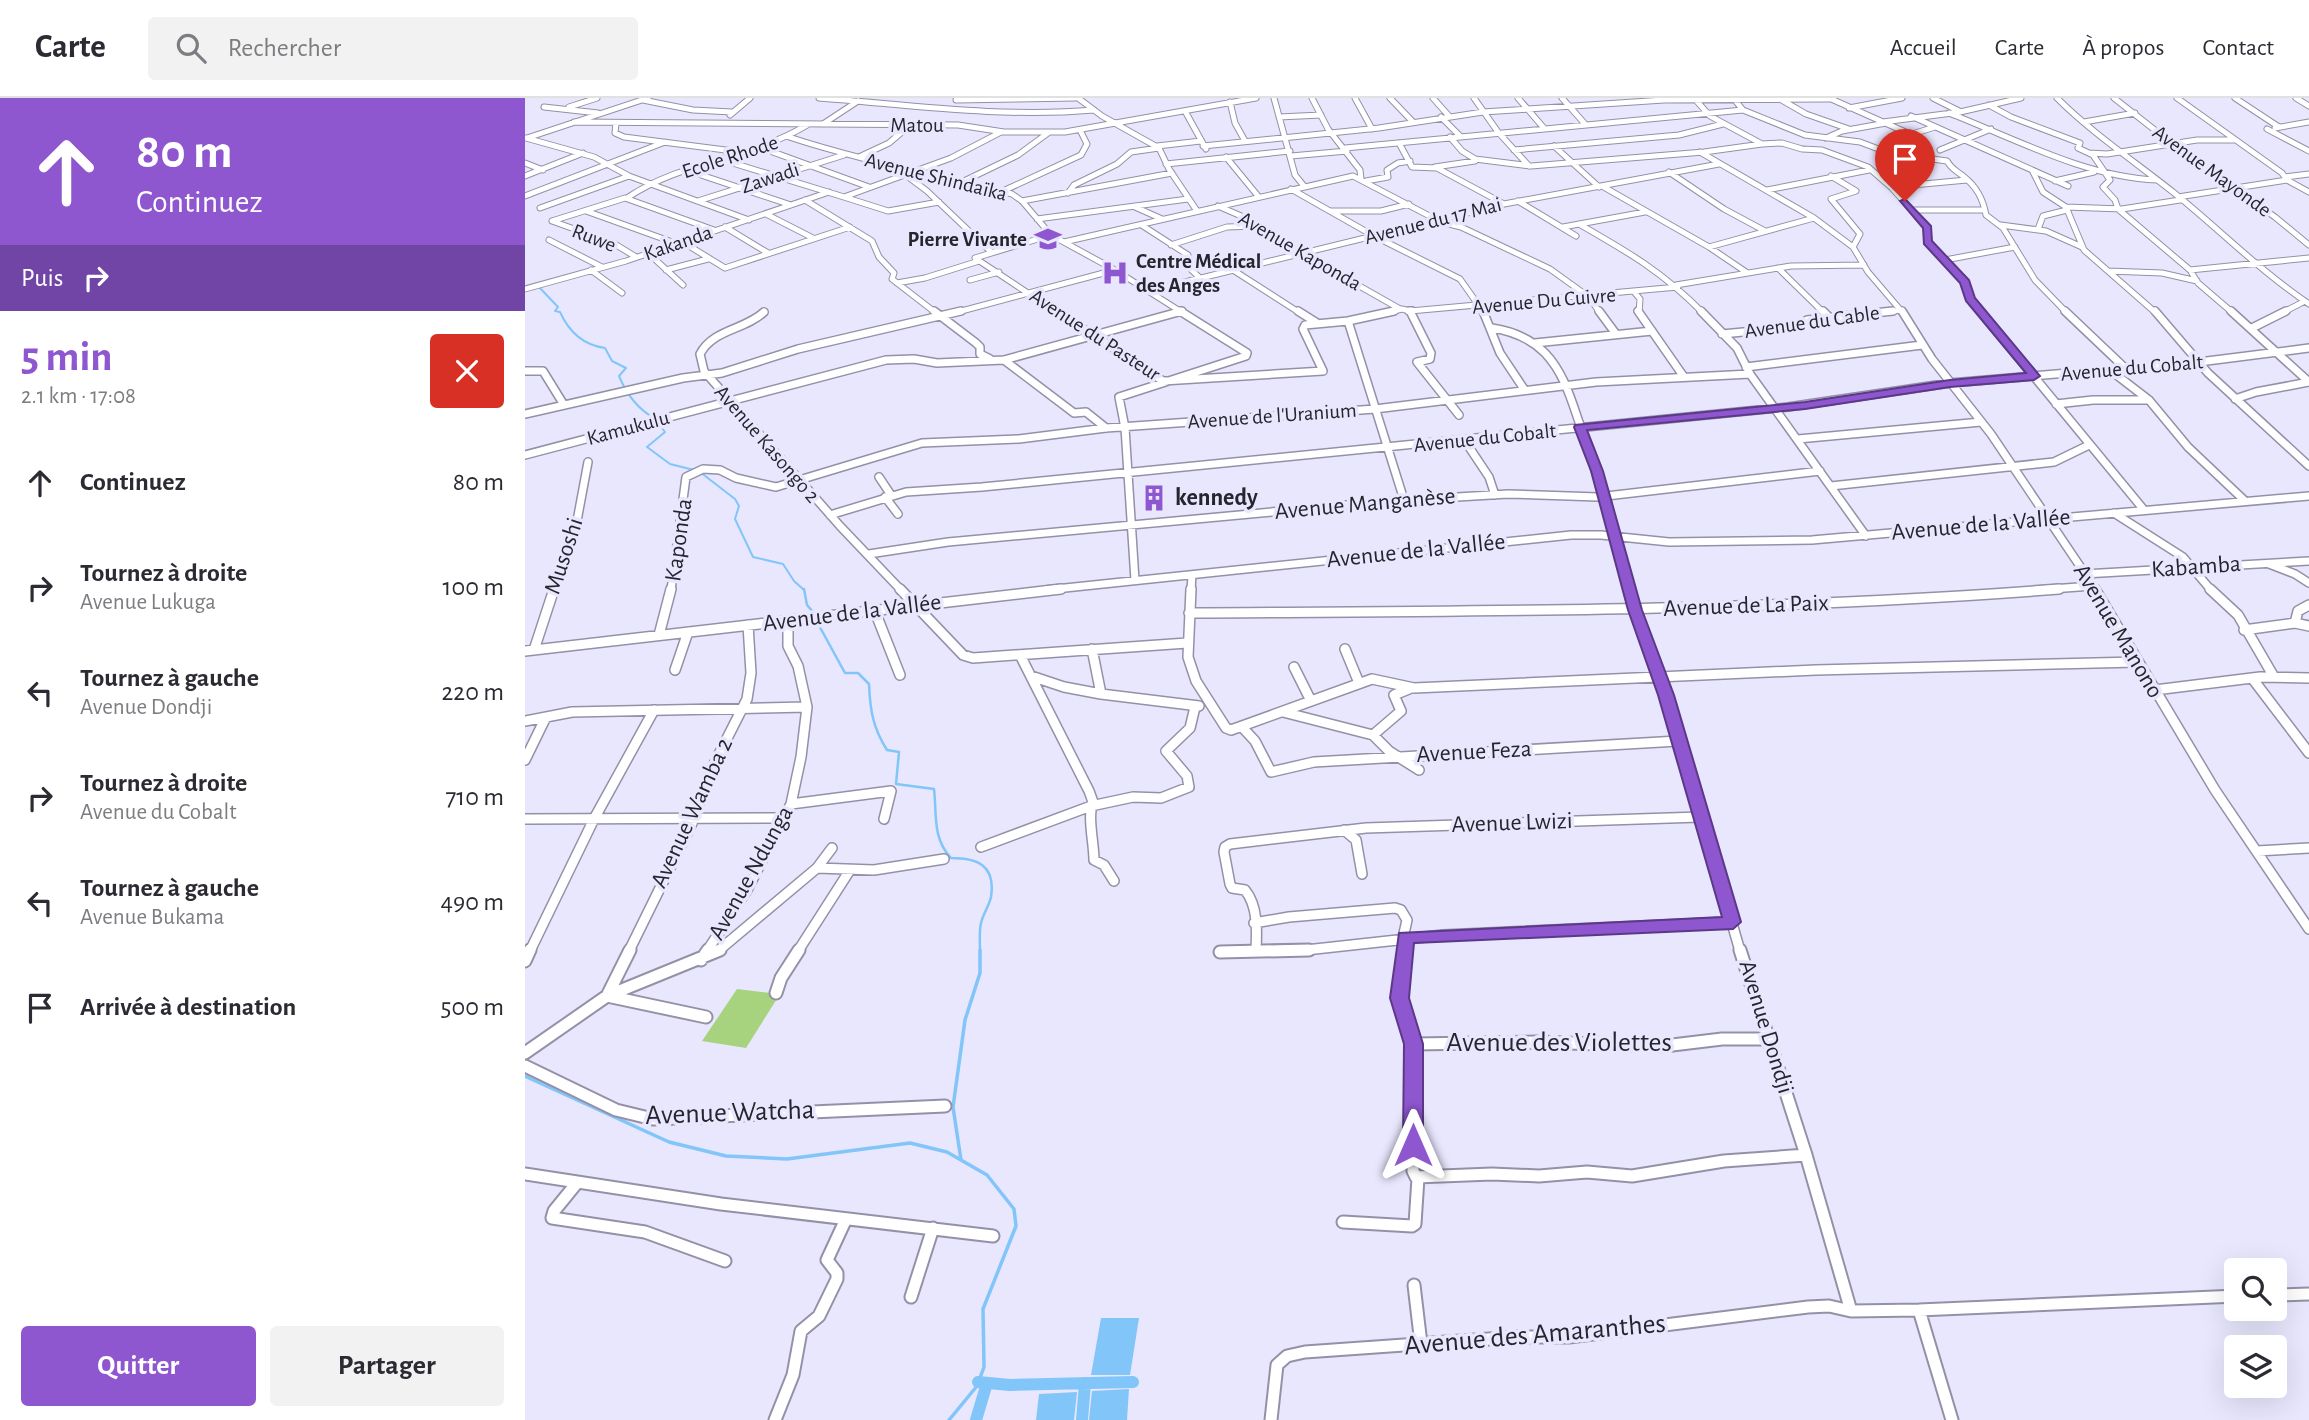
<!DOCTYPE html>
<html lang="fr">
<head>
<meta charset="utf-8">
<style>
	body { margin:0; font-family:"Alegreya Sans",sans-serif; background:#f2f2f3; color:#2b2b33; height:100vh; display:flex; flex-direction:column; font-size:26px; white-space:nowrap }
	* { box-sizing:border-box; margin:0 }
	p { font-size:23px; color:#7c7c81 }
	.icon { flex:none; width:38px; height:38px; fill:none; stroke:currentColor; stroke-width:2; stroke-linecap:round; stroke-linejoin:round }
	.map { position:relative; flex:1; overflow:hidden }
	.sheet { display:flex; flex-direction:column; background:#fff; width:525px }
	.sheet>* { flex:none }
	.guide { background:#8e57cf; color:#fff; overflow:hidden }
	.buttons { position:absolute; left:1699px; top:1160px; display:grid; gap:14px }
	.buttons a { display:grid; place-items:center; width:63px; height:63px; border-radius:7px; background:#fff; box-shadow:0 7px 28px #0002; font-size:35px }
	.pin { position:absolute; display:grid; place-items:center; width:60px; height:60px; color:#fff; margin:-72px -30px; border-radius:50% 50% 50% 0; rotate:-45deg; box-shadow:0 0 7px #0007 }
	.pin .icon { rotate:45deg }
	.me { position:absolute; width:77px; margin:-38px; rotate:0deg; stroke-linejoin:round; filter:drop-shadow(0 0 5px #0008) }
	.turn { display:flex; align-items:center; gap:24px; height:147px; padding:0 21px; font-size:32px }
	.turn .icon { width:91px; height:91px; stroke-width:2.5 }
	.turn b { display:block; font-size:49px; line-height:60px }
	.then { display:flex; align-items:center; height:66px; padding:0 21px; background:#0003; gap:14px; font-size:26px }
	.round { display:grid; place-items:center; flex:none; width:74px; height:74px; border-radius:7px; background:#f2f2f3 }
	.headline { display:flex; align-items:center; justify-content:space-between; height:119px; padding:0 21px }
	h1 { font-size:42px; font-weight:600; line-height:52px; color:#8e57cf }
	.action { display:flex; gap:14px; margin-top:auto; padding:14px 21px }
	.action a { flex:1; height:80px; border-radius:7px; background:#8e57cf; color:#fff; font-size:28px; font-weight:600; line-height:80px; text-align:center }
	.action a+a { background:#f2f2f3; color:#2b2b33 }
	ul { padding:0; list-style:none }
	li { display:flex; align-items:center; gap:21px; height:105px; padding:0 21px }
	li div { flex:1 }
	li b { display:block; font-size:26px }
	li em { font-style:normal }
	header { display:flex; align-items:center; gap:42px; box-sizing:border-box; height:98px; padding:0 35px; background:#fff; border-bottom:2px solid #e1e1e2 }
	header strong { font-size:33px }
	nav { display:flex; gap:38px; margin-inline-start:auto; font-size:24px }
	.search { width:490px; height:63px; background:#f2f2f3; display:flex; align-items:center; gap:18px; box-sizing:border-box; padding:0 24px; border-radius:7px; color:#7c7c81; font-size:26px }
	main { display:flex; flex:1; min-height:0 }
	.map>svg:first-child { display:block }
</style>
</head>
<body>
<header>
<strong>Carte</strong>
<div class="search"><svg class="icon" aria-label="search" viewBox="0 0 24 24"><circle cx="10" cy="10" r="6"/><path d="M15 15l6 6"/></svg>Rechercher</div>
<nav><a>Accueil</a><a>Carte</a><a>À propos</a><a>Contact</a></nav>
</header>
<main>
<section class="sheet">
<div class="guide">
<div class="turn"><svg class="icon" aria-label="ahead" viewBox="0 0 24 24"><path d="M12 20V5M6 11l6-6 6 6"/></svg><div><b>80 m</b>Continuez</div></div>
<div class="then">Puis<svg class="icon" aria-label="right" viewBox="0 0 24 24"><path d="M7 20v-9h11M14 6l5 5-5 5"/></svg></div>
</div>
<div class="headline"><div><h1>5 min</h1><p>2.1 km · 17:08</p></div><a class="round" style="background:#d93025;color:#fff"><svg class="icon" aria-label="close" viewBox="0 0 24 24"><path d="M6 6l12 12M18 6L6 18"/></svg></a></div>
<ul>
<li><svg class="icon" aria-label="ahead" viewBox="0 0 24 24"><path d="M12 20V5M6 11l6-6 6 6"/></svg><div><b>Continuez</b></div><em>80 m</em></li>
<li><svg class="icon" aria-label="right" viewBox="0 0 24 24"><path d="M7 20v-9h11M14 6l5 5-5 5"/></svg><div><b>Tournez à droite</b><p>Avenue Lukuga</p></div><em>100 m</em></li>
<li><svg class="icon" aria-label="left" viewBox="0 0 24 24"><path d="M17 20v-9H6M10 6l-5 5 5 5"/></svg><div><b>Tournez à gauche</b><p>Avenue Dondji</p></div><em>220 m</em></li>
<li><svg class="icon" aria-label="right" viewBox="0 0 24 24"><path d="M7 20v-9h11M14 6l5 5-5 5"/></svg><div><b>Tournez à droite</b><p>Avenue du Cobalt</p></div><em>710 m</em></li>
<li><svg class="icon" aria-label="left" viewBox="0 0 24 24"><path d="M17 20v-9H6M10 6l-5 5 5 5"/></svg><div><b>Tournez à gauche</b><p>Avenue Bukama</p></div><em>490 m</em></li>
<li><svg class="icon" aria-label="arrive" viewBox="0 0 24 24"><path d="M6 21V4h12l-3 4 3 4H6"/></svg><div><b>Arrivée à destination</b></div><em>500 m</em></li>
</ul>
<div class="action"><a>Quitter</a><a>Partager</a></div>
</section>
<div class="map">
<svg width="1784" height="1322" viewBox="0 0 1784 1322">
	<rect width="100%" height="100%" fill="#e9e7fe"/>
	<path fill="#a7d37e" d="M212,891l43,5 -34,54 -44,-7z"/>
	<path fill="#82c5f9" d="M576,1220h38l-9,57h-39z
		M604,1291l-2,31h-38l3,-29z
		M552,1294l-3,28h-38l3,-26z"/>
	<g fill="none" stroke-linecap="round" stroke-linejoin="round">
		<path stroke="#82c5f9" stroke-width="2" d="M13,188l20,21 -3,4 5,1c9,20 23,33 45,36l7,13 14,7 -7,8c7,17 19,33 35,42
			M133,325l7,9 -18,15 23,17 24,6
			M175,374l35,27 4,7 -4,13 18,38 30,7 11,17 10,9"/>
		<path stroke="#82c5f9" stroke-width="2.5" d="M279,491l3,16 6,7
			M291,522l29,53h13l11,11c1,26 4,44 18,66l12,2 -3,32 38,5c3,25 -2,49 17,69 26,0 45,7 40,39 -2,9 -8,17 -10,26 -2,9 -1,19 -1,28"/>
		<path stroke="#82c5f9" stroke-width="3.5" d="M0,978l144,66 57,14 61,3 123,-16 37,9 40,23 27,34 2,17 -33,83 1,58 -7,19 -28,34
			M436,1062l-8,-53 12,-87 15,-47v-23"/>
		<path stroke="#82c5f9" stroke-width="12" d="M453,1284l32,3 123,-3
			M451,1322l11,-37
			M557,1322l3,-37"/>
		<g stroke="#9491a7" stroke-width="7">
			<path id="minor-far3" d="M294,0c92,7 183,20 275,12
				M553,0l24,18 57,32 10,21 28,42
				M749,0l21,77 9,11
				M787,0l16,31 32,41 1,9
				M830,0l17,31
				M865,0l23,24
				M908,0l16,18
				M949,0l24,34 31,34
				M993,0l25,29
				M1037,0l23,26
				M1169,0l16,18 52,28 20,-1 20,6 20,1 46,17 23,20 37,41 -1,14 38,40 5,17 11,14
				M1208,0l10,12 62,25 55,7 29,11 58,8c5,9 9,9 16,15 14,11 20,23 23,39l17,13 32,52 32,33
				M1304,0l81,36
				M1408,0l26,13
				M1532,0c35,35 77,63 116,94 46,37 87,79 136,112
				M1589,0l88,69 73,50 34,28
				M1652,0l105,75 5,7 22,12
				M1710,0l44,29
				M1771,0l13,8
				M1255,1l26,15 43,15
				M118,2l50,10 39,2
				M431,2l120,-2
				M705,4l5,21 10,18
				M1464,7l22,12 69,26 -2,5 15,7 17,25 -7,7 12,13 3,9 72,61 8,13 35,30
				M19,9l54,6
				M44,9l28,-9
				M1324,10l53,-10
				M660,13l21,38
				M1424,15c67,26 136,64 208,67
				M205,17l20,-17
				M1386,18l157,70
				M754,19l42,-2
				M916,19l19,19
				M49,24l384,3 46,7h61l191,-34
				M1358,24l77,-10 61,-14
				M1559,24l51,-9
				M91,25l-1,10 9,4 117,15
				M298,26l35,-23
				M1750,30l34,-6
				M1742,31l42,22
				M264,39c73,24 149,38 223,57l10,7 29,34 64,35 68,43
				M925,39l12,14 13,8 56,7 173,-14 58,-8
				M1,40l68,19 35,19 120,44
				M2,40l121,-40
				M1301,40l16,-7 44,-8
				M874,45l13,24 25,1 67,36
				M632,48l44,-5
				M678,48l176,-18 104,-16 181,-12 166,-1
				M1029,48l45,41
				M237,50l107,39
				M820,50l398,-38
				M989,52l165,-15 44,-11
				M1415,52l51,-21
				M1175,54l114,66 39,29 15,25 35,41
				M1386,55l-18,-10v-3l42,-13
				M1564,55l18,1 90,-14h37
				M766,58l56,-5
				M334,59l30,-14 21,-18
				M701,59l32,39
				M198,62l121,37 107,-39 50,-26
				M0,65l18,7
				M641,66l124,-13
				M910,69l40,-6
				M164,73l102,34
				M1144,74l55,37 41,22
				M1508,74l10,20 23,15 18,43 72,63
				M378,75l24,18 64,61
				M0,78l58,-23
				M1306,78l25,15 -25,8 29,35 -7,13
				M1760,79l24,-3
				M841,83l22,-4 -1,-7 11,-7 12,-2
				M1530,83l39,-9
				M437,84l56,-27 30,-22
				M1077,88l107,61 37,25
				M1366,89l76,-7
				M766,91l83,47 86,43 24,34
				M1242,92l102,-20
				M478,93l78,-36 6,-11 -7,-14
				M543,95l6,-8 43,-21 14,-12 28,-4
				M0,98l140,-54
				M319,99l44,14 51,-9
				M1653,99l109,-17
				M102,100c54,-37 124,-39 180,-73
				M280,102l67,41 7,16 15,16 -2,6 44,34
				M173,103l146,-46
				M497,103l150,-28
				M993,103l58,35
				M693,108l30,13 32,22 120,68
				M610,109l27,12
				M1541,109l56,2 58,-9
				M15,110l89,-32
				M1388,112h71
				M61,113l89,32
				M806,113h50l28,-7
				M241,116l47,24
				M512,121l151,-20
				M27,123l73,-23 89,32
				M27,123l61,22 23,14
				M1054,126c49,28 84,48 124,89
				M1476,127l45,6 36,16
				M618,128l45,29 -2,10 13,12
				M200,129l43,26
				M1038,129l82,-15
				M1513,131l5,-13 24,-6
				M526,137l-76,23 83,55
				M24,142l53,27
				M156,143l44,27 125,-41
				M539,144l289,-66 88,46 20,5 89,42 39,28 11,16
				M646,147l56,-18 29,-1
				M1184,149l105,-29
				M122,154l36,33
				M1420,162l70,-13
				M1253,170l46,45
				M66,172l31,23
				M141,172l42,-11
				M708,172l67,43
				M1665,172l119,-12
				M1583,173l54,2 35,8
				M445,182l29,-8
				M372,185l28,-5 54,-17
				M1151,187l115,-19 73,-1
				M0,191l101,-28 203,-69
				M623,193l356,-87 215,-40
				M1110,195l5,6 -1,14
				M429,215l161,-43
				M651,215l6,-2
				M861,215l16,-4 8,2 268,-24
				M1352,215l24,-3
				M1757,215l23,-12"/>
		</g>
		<g stroke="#9491a7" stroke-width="10">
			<path id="minor-far2" d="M409,213l42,32 4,4v7l10,5
				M531,213l107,70 160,-10 -20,-42 2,-4 43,-4 46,-10
				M773,213l19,12
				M884,213h3
				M885,213l21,42 -1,6 -13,3 42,53
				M958,213l17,42 24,36
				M1074,213l17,23
				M1113,213l46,66
				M1176,213l36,37 13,26 116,162
				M1298,213l6,6
				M1377,213l30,48 59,75 105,156
				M1455,213l164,199
				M1540,213l60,57
				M1630,213l53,62 101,93
				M1706,213l78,71
				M239,214c-19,18 -51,17 -64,42l4,17 136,155 61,64
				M823,223l56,179
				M967,230c20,3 38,10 53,25 19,20 26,46 35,72 20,54 34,110 50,165
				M1727,230l34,-17
				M1197,236l73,-7 12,-7 86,-9
				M1010,245l117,-12
				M479,262l70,53 12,-1 20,16
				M1221,269l176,-22
				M1585,272l39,30 39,47 57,54
				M0,273h18l21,34
				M1710,301l21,-7 53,-10
				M1531,306l37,-4h56
				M0,316l158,-36 39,-5 76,-24 163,-38
				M1273,341l183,-17
				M940,343l24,36 6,18
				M0,357l361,-95 28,-1 23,4 67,-3 178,-49
				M354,379l12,18
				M1306,388l223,-24 35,-17
				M360,399l13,17
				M1589,415l69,44 28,33
				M305,417l76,-23 76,-5 806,-80 162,-24 249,-21 110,-14
				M344,456l79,-12 442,-41 118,-7 90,3 222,-26
				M1744,466l26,10 14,9
				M1559,476l225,-13
				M610,482l-10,-152 -6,-31 127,-41 1,-3 -67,-42
				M29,492l23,-69 11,-59
				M146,492l15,-113 17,-8 17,1 16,8 40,9 146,-44 97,-4 87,-11 269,-19 221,-27 154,-8
				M521,492l525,-55h30l68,7 143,-2 497,-44
				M666,492l1,-15
				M1513,492l54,-4"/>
		</g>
		<g stroke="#9491a7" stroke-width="12">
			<path id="minor-far1" d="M375,491l63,66 10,3 214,-15
				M666,491l-3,68 8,24 30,47 5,2 141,-51 42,9 402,-18 321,-8
				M1104,491l43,126 68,236
				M1570,491l120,201 94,139
				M1685,491l28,26 36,62
				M349,511l26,66
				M664,515c290,-2 581,-1 870,-24
				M1770,525l14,3
				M1719,532l51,-7 3,-12 11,-6
				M134,537l12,-46
				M567,551l9,45 98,12
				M820,551l14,34
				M9,552l20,-61
				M0,553l536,-62
				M495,557l69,136 4,11c-6,15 1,40 1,58l10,5 10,16
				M769,569l17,34
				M150,572l13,-38
				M506,578l33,11 37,7
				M1727,580l57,75
				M1630,592l105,-13 49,1
				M758,614l90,23 16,16 30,19
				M0,623l47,-9 235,-5
				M717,629l13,14 16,31 43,-10 364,-21
				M848,637l28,-24 -7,-16 15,-6
				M0,662l20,-41
				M266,706l100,-13 -7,28
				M0,721l260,-1
				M819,732l12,10 6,34
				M456,749l110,-41 42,-9 28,1 28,-11 -2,-11 -21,-25 24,-23 5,-21
				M1732,753l52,-3
				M292,770l57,2 70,-11
				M729,825l35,-6 106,-9 6,2 6,10 -4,18
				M731,852c1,-20 2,-44 -11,-60l-13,-2 -2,-4 -6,-32 1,-5 5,-3 136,-16 334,-11
				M5,853l64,-132 60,-109
				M104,853l65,-132 17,-49 36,-71 4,-26 -3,-48
				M182,853l40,-61 44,-86 10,-47 6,-50 -9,-41 -10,-20v-26
				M193,853l99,-83 15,-20
				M273,853l52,-81
				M718,853l63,-1 137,-15 289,-13
				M879,853l1,-14"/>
		</g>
		<g stroke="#9491a7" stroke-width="15">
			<path id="minor" d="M105,852l-23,46 99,21
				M879,852l-5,47 15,47 -1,127 3,6 76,-3 47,2 48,-4 45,4 92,-15 82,-6
				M1215,852l66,205 45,156
				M695,854l89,-2
				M176,862l7,-10
				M0,863l5,-11
				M251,895l5,-15 18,-28
				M889,946l122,-2 128,4 58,-7h46
				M0,955l82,-57 113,-46
				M0,968l91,44 37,9 292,-13
				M0,1076l196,30 272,32
				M51,1086l-22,27 -2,7 93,14 80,29
				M818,1124l69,4 3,-2 3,-46
				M889,1187l7,59
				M1750,1197l34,-1
				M386,1199l22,-69
				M1394,1212l33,110
				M250,1322l18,-45 8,-44 18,-15 18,-37v-6l-10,-13 19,-41
				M746,1322l6,-55 10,-9 18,-4 212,-15h52l239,-30 21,-1 22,5 68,-1 318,-14"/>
		</g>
		<use href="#minor-far3" stroke="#fff" stroke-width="5"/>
		<use href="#minor-far2" stroke="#fff" stroke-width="7"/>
		<use href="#minor-far1" stroke="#fff" stroke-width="9"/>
		<use href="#minor" stroke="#fff" stroke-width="11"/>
	</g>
	<path fill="#8e57cf" stroke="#5c3987" stroke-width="2" d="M1380,101l26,27 1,15 37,39 6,18 65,78 -6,4 -84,7 -145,22 -218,21 16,41 39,139 32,85 67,227 -8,7 -319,14 -5,55 14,46v101l-3,6 -7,2 -7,-2 -3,-6 1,-101 -14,-46 9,-65 323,-16 -64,-222 -30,-85 -37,-139 -17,-44 1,-2 230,-23 145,-22 76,-7 -60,-72 -6,-18 -36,-39 -1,-16 -23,-27z"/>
	<defs>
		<g id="school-bare" transform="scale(2.1)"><path d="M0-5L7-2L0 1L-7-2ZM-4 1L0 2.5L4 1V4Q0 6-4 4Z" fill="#8e57cf" stroke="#e9e7fe" stroke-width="2.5" paint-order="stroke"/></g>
		<g id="hospital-bare" transform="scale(2.1)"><path d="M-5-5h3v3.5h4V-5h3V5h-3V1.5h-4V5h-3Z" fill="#8e57cf" stroke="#e9e7fe" stroke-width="2.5" paint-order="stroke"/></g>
		<g id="building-bare" transform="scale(2.1)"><path d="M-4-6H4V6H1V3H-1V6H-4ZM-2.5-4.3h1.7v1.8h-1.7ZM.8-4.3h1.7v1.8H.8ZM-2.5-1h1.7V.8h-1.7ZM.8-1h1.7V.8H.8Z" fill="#8e57cf" stroke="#e9e7fe" stroke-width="2.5" paint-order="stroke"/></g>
	</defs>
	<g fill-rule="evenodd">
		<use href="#school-bare" x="523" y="141"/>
		<use href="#hospital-bare" x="590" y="175"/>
		<use href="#building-bare" x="629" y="400"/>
	</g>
	<g text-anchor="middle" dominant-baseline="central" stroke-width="7" stroke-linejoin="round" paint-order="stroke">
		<g font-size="21" fill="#26252e" stroke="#e9e7fe">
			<text x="392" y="27">Matou</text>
			<text transform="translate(205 59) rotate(-18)">Ecole Rhode</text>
			<text transform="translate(1687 73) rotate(36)">Avenue Mayonde</text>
			<text transform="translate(411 79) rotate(14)">Avenue Shindaïka</text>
			<text transform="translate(245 80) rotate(-18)">Zawadi</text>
			<text transform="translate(908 123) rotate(-14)">Avenue du 17 Mai</text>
			<text transform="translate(69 140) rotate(21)">Ruwe</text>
			<text transform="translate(153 145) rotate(-19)">Kakanda</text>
			<text transform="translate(775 153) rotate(30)">Avenue Kaponda</text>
			<text transform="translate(1019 203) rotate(-5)">Avenue Du Cuivre</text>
			<text transform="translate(1287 224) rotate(-8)">Avenue du Cable</text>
			<text transform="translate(570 237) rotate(33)">Avenue du Pasteur</text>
			<text transform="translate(1607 270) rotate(-5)">Avenue du Cobalt</text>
			<text transform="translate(747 318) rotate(-4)">Avenue de l'Uranium</text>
			<text transform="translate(103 330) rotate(-15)">Kamukulu</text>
			<text transform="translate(960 340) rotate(-6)">Avenue du Cobalt</text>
			<text transform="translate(242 346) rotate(49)">Avenue Kasongo 2</text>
		</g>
		<g font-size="21" font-weight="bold" fill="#26252e" stroke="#e9e7fe" text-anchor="end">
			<text x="502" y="141">Pierre Vivante</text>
			<text x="611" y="163" text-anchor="start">Centre Médical<tspan x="611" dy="24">des Anges</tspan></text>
		</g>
		<g font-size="24" font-weight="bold" fill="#26252e" stroke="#e9e7fe" text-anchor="start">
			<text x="650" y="400">kennedy</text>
		</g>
		<g font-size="24" fill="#26252e" stroke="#e9e7fe">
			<text transform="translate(840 406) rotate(-5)">Avenue Manganèse</text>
			<text transform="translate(1456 427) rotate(-5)">Avenue de la Vallée</text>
			<text transform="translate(154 442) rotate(-82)">Kaponda</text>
			<text transform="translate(891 453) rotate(-6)">Avenue de la Vallée</text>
			<text transform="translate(39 458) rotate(-72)">Musoshi</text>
			<text transform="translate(1671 469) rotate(-4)">Kabamba</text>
			<text transform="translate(1221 508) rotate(-2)">Avenue de La Paix</text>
			<text transform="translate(327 515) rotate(-7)">Avenue de la Vallée</text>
			<text transform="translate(1593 533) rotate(59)">Avenue Manono</text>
			<text transform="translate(949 654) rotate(-3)">Avenue Feza</text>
			<text transform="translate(167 715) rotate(-65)">Avenue Wamba 2</text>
			<text transform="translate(987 725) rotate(-2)">Avenue Lwizi</text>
			<text transform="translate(226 775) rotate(-61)">Avenue Ndunga</text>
			<text transform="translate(1241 929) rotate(73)">Avenue Dondji</text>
		</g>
		<g font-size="28" fill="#26252e" stroke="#e9e7fe">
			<text x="1034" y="945">Avenue des Violettes</text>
			<text transform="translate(205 1015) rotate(-2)">Avenue Watcha</text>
			<text transform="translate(1010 1237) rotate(-5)">Avenue des Amaranthes</text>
		</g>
	</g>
</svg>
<div class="buttons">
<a><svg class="icon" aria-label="search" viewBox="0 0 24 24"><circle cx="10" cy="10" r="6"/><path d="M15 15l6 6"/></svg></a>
<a><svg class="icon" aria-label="layers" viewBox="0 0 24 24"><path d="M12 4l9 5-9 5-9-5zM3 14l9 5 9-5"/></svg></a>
</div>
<div class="pin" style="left:1380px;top:103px;background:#d93025"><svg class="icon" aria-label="arrive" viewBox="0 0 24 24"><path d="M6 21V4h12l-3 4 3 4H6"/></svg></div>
<svg class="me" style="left:888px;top:1047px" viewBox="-20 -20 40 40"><path d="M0-17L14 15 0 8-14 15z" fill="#8e57cf" stroke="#fff" stroke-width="4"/></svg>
</div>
</main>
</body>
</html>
